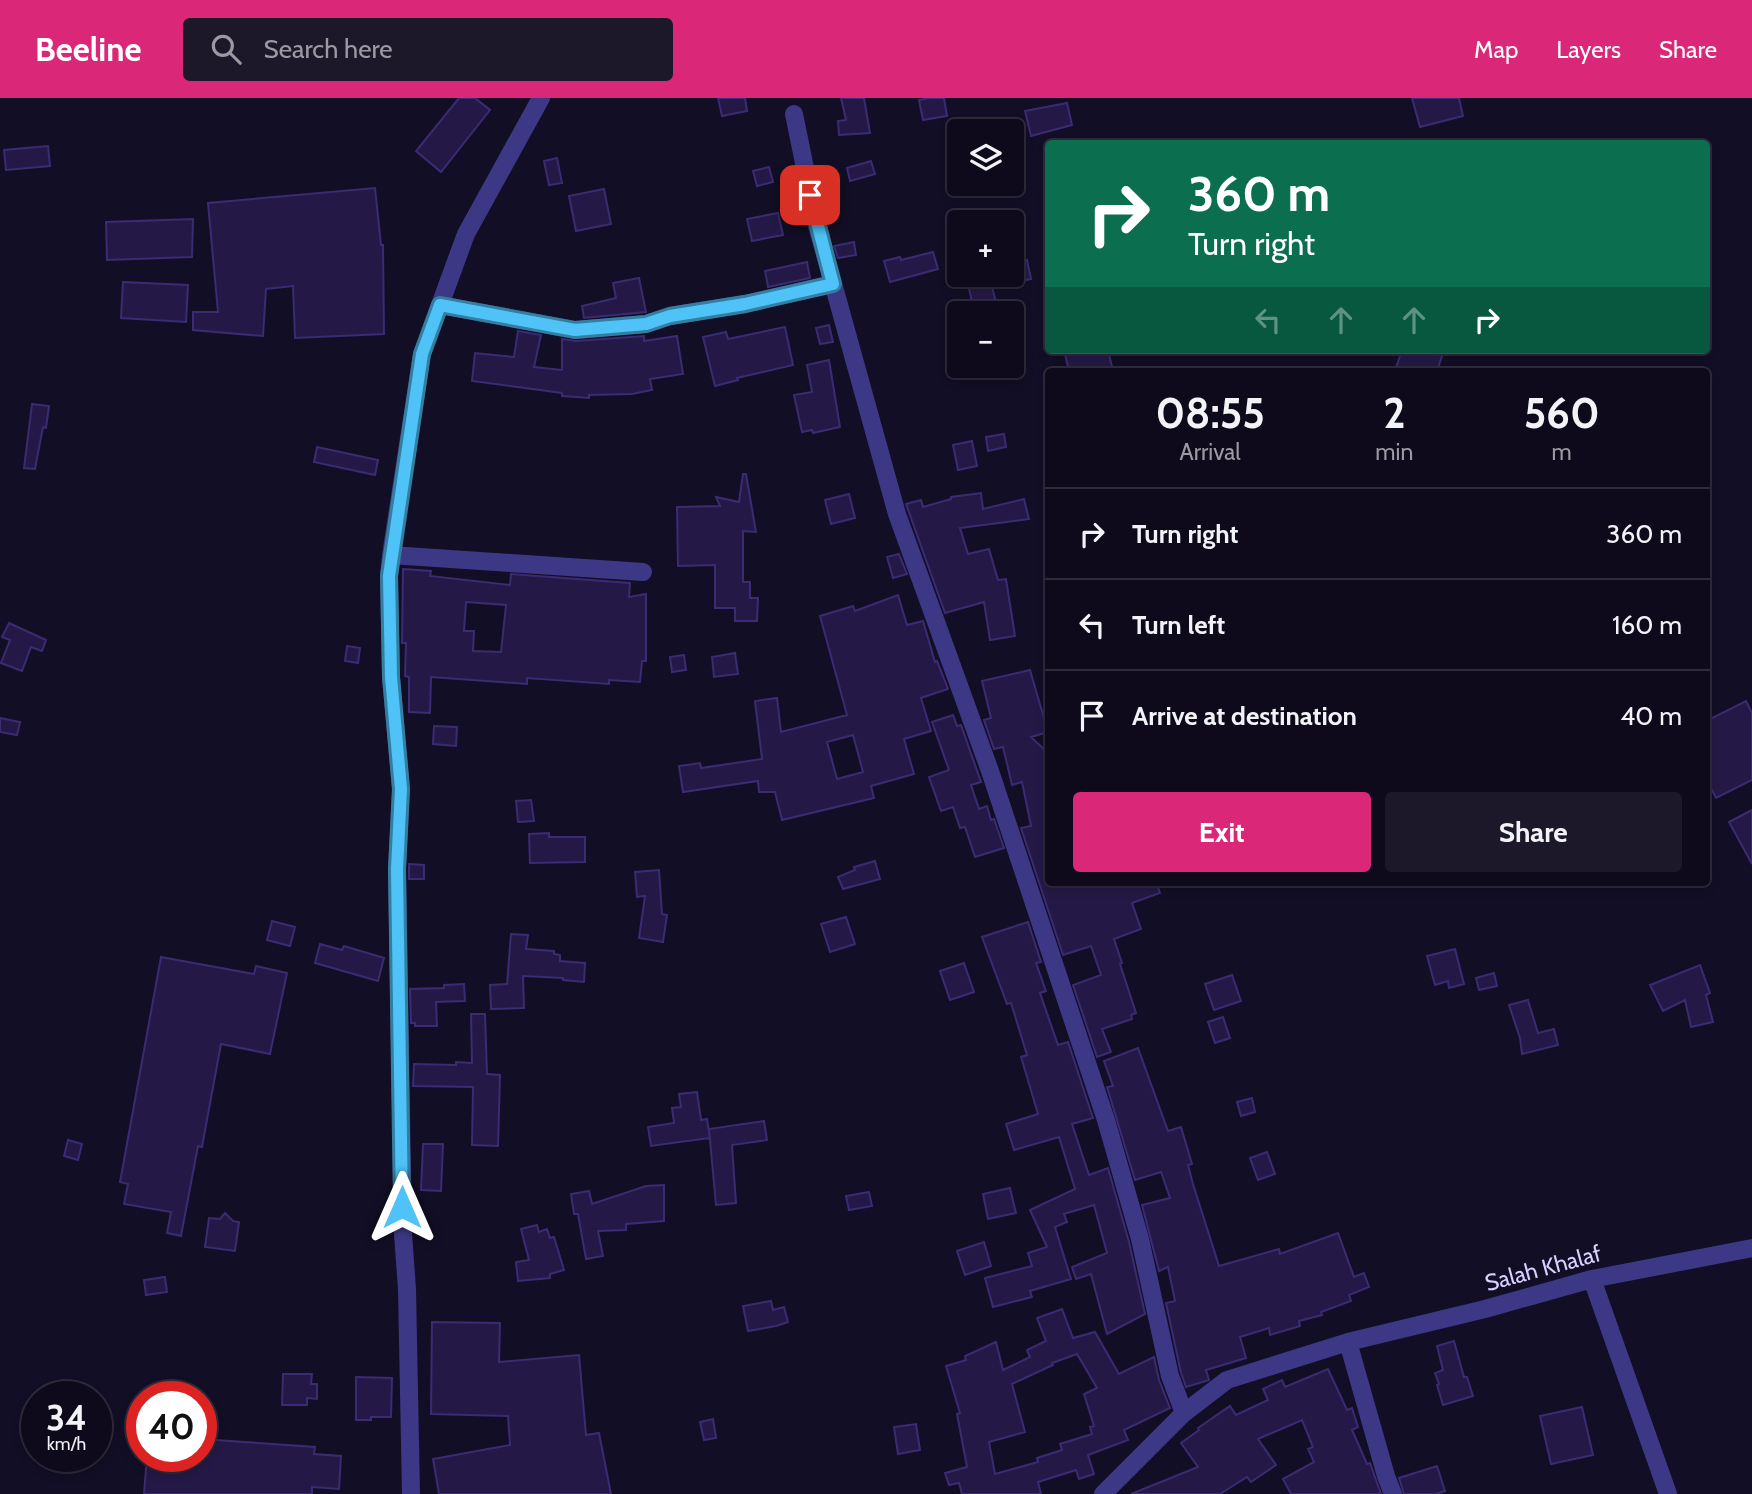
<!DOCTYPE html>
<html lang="en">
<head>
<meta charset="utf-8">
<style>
	body { margin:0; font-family:Cabin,sans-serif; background:#1c1829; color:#f1f3f6; height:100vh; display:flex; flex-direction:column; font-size:26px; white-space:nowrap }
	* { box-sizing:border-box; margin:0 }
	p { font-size:23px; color:#9b9aa3 }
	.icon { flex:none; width:38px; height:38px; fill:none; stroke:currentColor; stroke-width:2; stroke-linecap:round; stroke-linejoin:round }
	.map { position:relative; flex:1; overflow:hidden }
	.panel { position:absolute; left:1045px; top:270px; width:665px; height:518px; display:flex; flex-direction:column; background:#0e0a1c; border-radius:7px; box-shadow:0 4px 10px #0003,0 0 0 2px #2e2b3b }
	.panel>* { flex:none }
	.top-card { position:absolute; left:1045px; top:42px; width:665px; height:214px; border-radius:7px; box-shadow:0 4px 10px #0003,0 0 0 2px #2e2b3b; background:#0b6e4f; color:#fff; overflow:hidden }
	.fabs { position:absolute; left:947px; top:21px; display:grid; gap:14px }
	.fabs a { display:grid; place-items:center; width:77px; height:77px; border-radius:7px; background:#0e0a1c; box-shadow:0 4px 10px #0003,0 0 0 2px #2e2b3b; font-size:35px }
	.speed { position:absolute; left:21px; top:1283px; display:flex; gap:14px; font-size:35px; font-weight:700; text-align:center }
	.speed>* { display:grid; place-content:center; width:91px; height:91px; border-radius:50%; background:#0e0a1c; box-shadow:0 4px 10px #0003,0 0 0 2px #2e2b3b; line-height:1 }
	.speed small { font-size:18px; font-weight:400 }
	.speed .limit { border:10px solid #d22; background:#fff; color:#111 }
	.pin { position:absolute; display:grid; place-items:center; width:60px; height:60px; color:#fff; margin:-30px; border-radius:14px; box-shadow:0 4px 10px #0006 }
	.me { position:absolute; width:77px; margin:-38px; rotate:0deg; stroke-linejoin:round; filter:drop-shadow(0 0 5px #0008) }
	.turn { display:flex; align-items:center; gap:24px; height:147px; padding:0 28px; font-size:32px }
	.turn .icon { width:91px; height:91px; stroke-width:2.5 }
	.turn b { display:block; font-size:49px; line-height:60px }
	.lanes { display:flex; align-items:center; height:66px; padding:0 28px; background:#0003; justify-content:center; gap:35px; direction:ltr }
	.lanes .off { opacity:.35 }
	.eta { display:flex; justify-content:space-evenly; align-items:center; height:119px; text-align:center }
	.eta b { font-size:42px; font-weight:800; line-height:49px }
	.primary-button { display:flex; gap:14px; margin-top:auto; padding:14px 28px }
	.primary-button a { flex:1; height:80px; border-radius:7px; background:#db2777; color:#fff; font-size:28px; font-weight:800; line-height:80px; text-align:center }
	.primary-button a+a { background:#1c1829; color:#f1f3f6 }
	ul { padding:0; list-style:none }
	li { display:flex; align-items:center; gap:21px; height:91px; padding:0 28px; border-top:2px solid #2e2b3b }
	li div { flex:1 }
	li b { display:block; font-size:26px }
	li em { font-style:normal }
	header { display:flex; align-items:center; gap:42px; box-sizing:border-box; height:98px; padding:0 35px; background:#db2777; color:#fff }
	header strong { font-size:33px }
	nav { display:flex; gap:38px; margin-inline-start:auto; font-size:24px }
	.search { width:490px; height:63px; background:#1c1829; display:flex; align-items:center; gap:18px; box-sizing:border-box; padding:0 24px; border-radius:7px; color:#9b9aa3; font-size:26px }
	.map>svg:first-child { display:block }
</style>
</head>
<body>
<header>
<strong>Beeline</strong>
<div class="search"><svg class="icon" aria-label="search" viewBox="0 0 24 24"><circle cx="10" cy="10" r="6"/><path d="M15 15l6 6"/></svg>Search here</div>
<nav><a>Map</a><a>Layers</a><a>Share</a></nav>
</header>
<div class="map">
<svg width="1752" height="1396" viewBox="0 0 1752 1396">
	<rect width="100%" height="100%" fill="#120e25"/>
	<path fill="#241946" stroke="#3b2b73" stroke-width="2" fill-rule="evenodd" d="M459,0h16l15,12 -49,62 -25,-21z
		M718,0h27l2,13 -25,5z
		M841,0h23l6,35 -31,2 -1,-14 8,-1z
		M930,0h14l3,18 -24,4 -4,-20z
		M1412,0h47l4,18 -43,11z
		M1067,5l5,22 -41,11 -6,-25z
		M48,48l2,20 -44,4 -2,-20z
		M557,60l5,25 -13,2 -5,-24z
		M871,63l4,13 -25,7 -3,-13z
		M769,69l4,15 -16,4 -4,-15z
		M375,90l6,57h2l1,89 -89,4 -2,-52 -27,3 -3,47 -70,-6v-18h25l-10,-109z
		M604,91l7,35 -35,7 -7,-35z
		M778,115l5,22 -31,6 -5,-22z
		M193,121l-1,38 -85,3 -1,-38z
		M854,144l2,13 -18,3 -4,-12z
		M933,154l5,17 -48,13 -6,-21 16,-4 1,3z
		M1027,162l4,19 -39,8 5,19 -23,5 -8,-36h46v-12z
		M807,164l3,16 -42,9 -3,-16z
		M639,180l7,34 -62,6 -2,-12 34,-8 -3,-15z
		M123,184l65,3 -2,37 -65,-4z
		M829,227l4,17 -13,2 -4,-16z
		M785,229l8,38 -56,13 1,2 -23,6 -12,-49 23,-5 2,7z
		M518,233l23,4 -7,32 28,3v-31l14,2 68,-5v5l33,-5 6,38 -33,5 2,11 -20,4 -43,1v3l-27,-2v-3l-90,-12 3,-28 39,4z
		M1064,252h44l4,17 -18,4h-25z
		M1402,252h42l-7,21h-42z
		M829,262l11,67 -27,6 -1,-3 -10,2 -8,-37 18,-3 -5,-27z
		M32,306l17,2 -3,22 -3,-1 -8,42 -11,-1z
		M1004,336l2,13 -18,4 -2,-14z
		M972,343l5,25 -19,4 -5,-25z
		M317,349l61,13 -3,15 -61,-13z
		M743,376h3l10,58 -13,-1v51h7v16h8l-1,23h-22v-13h-20v-43l-37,1 -1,-59 43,-1 -4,-9 23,5z
		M981,395l2,16 41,-10 5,20 -69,9 8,26 21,-5 9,31 8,-1 9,57 -25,4 -6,-38 -39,11 -39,-109 15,-4 2,7 28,-8v-2z
		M849,396l6,24 -24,6 -6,-24z
		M899,456l8,20 -14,4 -6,-21z
		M403,471l28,2 -1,5 80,9 1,-11 119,9 -1,14 17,-3v67h-4l-2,21 -31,-2v4l-82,-6v6l-96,-7 -1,36 -21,-1v-35l-4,-1 1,-33h-4zM466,504l40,3 -5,47 -28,-1 1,-20h-10z
		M898,497l9,30 16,-4 12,41 2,-1 11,28 -27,9 10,33 -27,8 10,35 -43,12 3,12 -92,22 -7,-28h-16l-1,-11 -75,11 -4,-26 21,-3 1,5 61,-9 -7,-58 22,-3 4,34 66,-17 -27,-99 33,-10 2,5zM853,637l10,37 -26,7 -10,-37z
		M9,525l37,17 -4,11 -11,-4 -9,24 -21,-8 9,-23 -8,-3z
		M347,548l13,2 -2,15 -13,-2z
		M735,555l3,21 -24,3 -2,-20z
		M684,557l2,15 -14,2 -2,-15z
		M1030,572l18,62 -17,5 17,16v21l-2,2 2,10v96h108l4,11 -28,10 9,26 -27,10 8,24 -2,1 16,49 -5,2 1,4 -30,10 9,23 -14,5 -24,-72 28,-10 -10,-29 -28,9 -42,-127 10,-2 -9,-44 -10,3 -9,-38 -9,2 -10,-29 7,-2 -9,-37z
		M1746,603l6,12v67l-36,18 -10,-20v-57z
		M953,617l4,11 4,-1 20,57 -10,3 8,24 8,-3 4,14 3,-1 10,29 -29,9 -10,-30 -5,1 -7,-21 -12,4 -12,-34 20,-7 -17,-48z
		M0,620l20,4 -3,13 -17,-3z
		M434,628l23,1 -1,19 -23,-2z
		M531,702l3,21 -16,1 -2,-21z
		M1752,712v54l-23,-42z
		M549,735v4h36v25l-55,1 -1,-29z
		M875,763l5,18 -37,10 -5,-12 17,-7 -1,-3z
		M409,766l15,1v14h-15z
		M659,772l3,44 5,1 -4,27 -24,-4 6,-42 -8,1 -2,-25z
		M846,819l9,27 -25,8 -9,-28z
		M272,823l23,6 -5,19 -23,-6z
		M1028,824l13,40 -5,1 10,28 -6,2 18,52 10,-3 25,76 -21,6 17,51 19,-7 21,74 16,72 -38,20 -16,-60 -15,5 -4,-12 35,-14 -13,-48 -30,9 3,8 -12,5 16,52 -41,12 2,6 -39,10 -8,-29 47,-12 -4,-13 19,-6 -17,-37 45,-21 -16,-52 -45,13 -8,-26 32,-10 -17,-57 6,-2 -16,-52 -4,1 -25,-67z
		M511,836l17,1 -2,14 28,2v3l6,1v6l25,2 -1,19 -21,-2v-2l-40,-2 1,32 -33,1 -1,-24 17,-1z
		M320,846l22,6 2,-4 40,12 -6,23 -63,-18z
		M1455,851l9,35 -15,4 -1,-7 -13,4 -8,-29z
		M161,859l93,17 2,-8 31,7 -17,81 -49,-10 -19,103 -4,-1 -17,90 -14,-3 4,-21 -47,-8 4,-20 -8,-2z
		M964,865l10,29 -24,8 -10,-29z
		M1700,867l10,28 -4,2 7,27 -22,5 -6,-27 -22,11 -13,-26z
		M1494,875l3,13 -18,4 -3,-12z
		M1232,877l9,26 -27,9 -9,-26z
		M464,886l1,17 -29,1 1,24h-22v-3h-4l-1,-34 34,-1v-3z
		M1528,902l10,33 16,-4 4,16 -36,9 -2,-16 -11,-33z
		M471,916h14l2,60 13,1 -2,71 -26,-1 1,-58 -60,-1 1,-22 42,1v-3l16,1z
		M1223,919l7,21 -15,5 -7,-21z
		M1138,950l30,83 13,-4 11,37 -4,1 5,19 26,82 60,-17 1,5 58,-21 16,44 10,-4 5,14 -20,8 2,6 -30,11 1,3 -23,6 1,5 -30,9 -1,-7 -29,9 6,21 -40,12 3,10 -23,7 -5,-14 -15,-70 9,-2 -7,-34 -9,4 -17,-66 28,-7 -9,-26 -26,8 -28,-93 6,-1 -9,-25z
		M697,994l4,28 6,-1 3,19 -59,8 -3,-19 26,-4 -2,-15 9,-1 -2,-13z
		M1252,1000l3,14 -14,4 -4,-14z
		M764,1023l3,19 -35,5 4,58 -20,2 -7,-76z
		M68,1042l14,4 -4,16 -14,-4z
		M423,1046h20l-2,47 -20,-1z
		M1267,1054l8,22 -17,6 -8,-22z
		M664,1087v36l-38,3v6l-28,1 5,25 -17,3 -8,-45h-4l-3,-20 18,-3 3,13 54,-18z
		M1010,1090l6,25 -28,6 -5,-25z
		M869,1094l3,14 -23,4 -3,-14z
		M225,1115l8,8 6,1 -4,29 -30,-4 4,-29 11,1z
		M537,1127l2,7 8,-3 3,9 4,-1 10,33 -14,4v4l-32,3 -2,-19 13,-2 -8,-31z
		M984,1144l7,24 -26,9 -8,-24z
		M165,1179l2,15 -21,3 -2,-15z
		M771,1203l2,9 11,-3 4,15 -12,4 -28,5 -5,-25z
		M1062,1211l11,29 22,-6 24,42 35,-17 5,23 11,28 -46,22 4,10 -40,15 6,19 -15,5 -3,-9 -38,12 3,12h-79l-3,-11 -10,2 -4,-12 22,-6 -10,-53 3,-1 -14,-47 20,-6 -1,-4 31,-14 7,28 27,-13 -3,-7 19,-9 -9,-23zM1077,1256l20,34 -13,6 10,32 -4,1 2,7 -32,10 2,6 -25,8 1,4 -43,12 -6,-32 36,-10 -13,-48 41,-19 -1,-2z
		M432,1224l68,1 -1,39 80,-7 7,80 13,-2 12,61h-172l-6,-35 77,-14 -2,-29 -77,-2z
		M1454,1243l10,36h3l6,19 -30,9 -6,-20 2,-1 -4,-11 8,-3 -6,-24z
		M1328,1271l19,41 5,-2 6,19 -6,3 15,34 3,-1 11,31h-90l-8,-15 31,-17 -6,-13 5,-2 -11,-27 -44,19 18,26 -25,17 -4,-5 -27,17h-89l67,-27 -17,-24 18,-13 -1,-2 32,-22 6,9 32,-15 -5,-11 19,-9 3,7z
		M283,1276h29l-1,10h6v15l-10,-1v7h-25z
		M356,1279l36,1 -1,39h-20v3h-15z
		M1582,1309l11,48 -42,9 -11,-48z
		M713,1321l3,19 -12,2 -4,-18z
		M916,1326l4,26 -22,4 -4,-27z
		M201,1341l114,8 -1,7 27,2 -2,33 -27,-2v7h-168l3,-38h54z
		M1437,1368l8,25 -9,3h-32l-5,-16z"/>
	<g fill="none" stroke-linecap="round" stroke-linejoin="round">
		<path stroke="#3d3885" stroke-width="18" d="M794,16l22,108 81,292 93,257 116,349 34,119 30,137 14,37
			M440,207l135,25 71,-6 24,-8 75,-12 88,-20
			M391,457l252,17
			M1592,1181l76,215
			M1348,1244l38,134 7,18
			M411,1396l-4,-205 -4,-55 -6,-365 4,-80 -10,-112 -2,-101 2,-21 31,-201 44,-120 75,-136
			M1103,1396l81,-81 43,-33 121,-38 137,-33 107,-30 160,-31"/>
	</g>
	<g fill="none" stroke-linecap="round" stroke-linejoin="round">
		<g stroke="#337fa1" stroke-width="18">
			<path id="route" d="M402,1109l-5,-338 4,-80 -10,-112 -2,-101 33,-222 18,-49 135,25 71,-6 24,-8 75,-12 88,-20 -23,-89"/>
		</g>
		<use href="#route" stroke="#4fc3f7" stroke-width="12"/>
	</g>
	<g text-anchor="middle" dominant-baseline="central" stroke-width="7" stroke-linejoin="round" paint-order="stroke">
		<g font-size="23" fill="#d8d1ff" stroke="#120e25">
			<text transform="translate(1543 1170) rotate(-15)">Salah Khalaf</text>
		</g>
	</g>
</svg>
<div class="fabs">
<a><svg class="icon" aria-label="layers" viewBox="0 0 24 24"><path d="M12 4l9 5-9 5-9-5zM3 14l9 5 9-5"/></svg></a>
<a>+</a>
<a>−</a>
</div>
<div class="speed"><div>34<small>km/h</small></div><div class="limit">40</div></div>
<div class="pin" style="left:810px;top:97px;background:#d93025"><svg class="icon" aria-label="arrive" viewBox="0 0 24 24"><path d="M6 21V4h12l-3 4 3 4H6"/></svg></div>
<svg class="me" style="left:402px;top:1109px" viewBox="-20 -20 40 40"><path d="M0-17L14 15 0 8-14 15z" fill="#4fc3f7" stroke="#fff" stroke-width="4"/></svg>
<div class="top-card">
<div class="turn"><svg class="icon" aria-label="right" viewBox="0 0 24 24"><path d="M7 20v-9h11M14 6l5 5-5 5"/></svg><div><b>360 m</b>Turn right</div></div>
<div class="lanes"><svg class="icon off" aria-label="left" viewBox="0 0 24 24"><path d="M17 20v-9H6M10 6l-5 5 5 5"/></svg><svg class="icon off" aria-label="ahead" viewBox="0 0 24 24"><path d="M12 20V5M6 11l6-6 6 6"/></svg><svg class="icon off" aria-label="ahead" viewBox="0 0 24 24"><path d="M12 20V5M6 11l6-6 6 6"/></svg><svg class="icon" aria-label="right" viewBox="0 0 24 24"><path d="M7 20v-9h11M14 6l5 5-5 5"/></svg></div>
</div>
<section class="panel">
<div class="eta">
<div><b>08:55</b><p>Arrival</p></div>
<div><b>2</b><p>min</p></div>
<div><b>560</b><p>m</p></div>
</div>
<ul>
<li><svg class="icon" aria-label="right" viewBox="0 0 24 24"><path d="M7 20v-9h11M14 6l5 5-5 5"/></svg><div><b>Turn right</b></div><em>360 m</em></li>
<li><svg class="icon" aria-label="left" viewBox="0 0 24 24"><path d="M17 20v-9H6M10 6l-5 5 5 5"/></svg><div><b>Turn left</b></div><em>160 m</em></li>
<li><svg class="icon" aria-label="arrive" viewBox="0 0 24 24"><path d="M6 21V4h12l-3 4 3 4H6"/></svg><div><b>Arrive at destination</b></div><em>40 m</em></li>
</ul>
<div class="primary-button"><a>Exit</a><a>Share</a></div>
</section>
</div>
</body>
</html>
